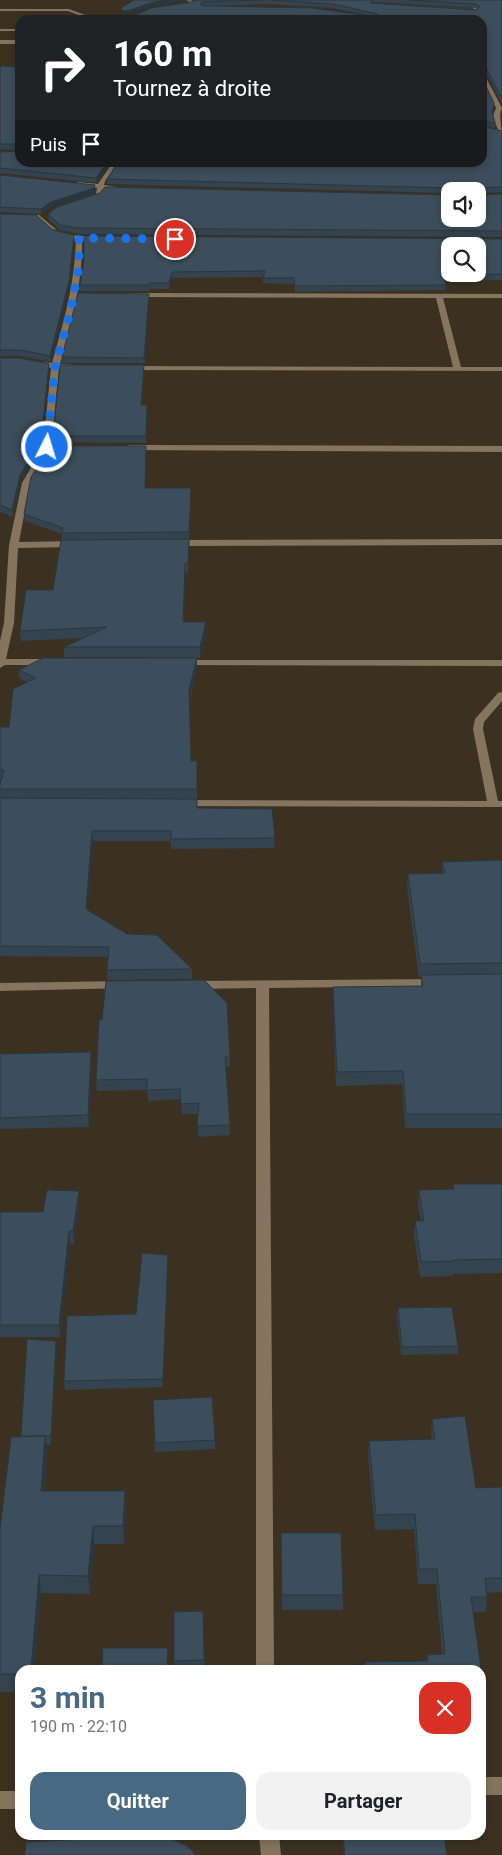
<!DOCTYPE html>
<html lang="fr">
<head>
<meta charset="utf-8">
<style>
	body { margin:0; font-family:Roboto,sans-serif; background:#f2f2f2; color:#202124; height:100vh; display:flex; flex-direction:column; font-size:19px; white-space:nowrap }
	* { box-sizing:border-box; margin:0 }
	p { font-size:16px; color:#757577 }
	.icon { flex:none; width:28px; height:28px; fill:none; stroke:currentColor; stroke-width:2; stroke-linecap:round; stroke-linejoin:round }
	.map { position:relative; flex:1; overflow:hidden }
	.side { position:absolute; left:15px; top:1665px; width:471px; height:175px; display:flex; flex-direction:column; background:#fff; border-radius:15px; box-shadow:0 2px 8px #0003 }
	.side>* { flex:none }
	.guide { position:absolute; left:15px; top:15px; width:472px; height:152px; border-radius:15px; box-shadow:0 2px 8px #0003; background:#202124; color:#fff; overflow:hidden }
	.fabs { position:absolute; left:441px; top:182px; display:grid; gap:10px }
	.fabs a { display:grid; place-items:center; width:45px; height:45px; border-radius:10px; background:#fff; box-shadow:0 2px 8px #0003; font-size:25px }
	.pin { position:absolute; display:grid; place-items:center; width:42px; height:42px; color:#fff; margin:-21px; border:2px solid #fff; border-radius:50%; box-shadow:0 1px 5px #0007 }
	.me { position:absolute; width:55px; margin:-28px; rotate:5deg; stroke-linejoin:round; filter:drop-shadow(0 0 4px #0008) }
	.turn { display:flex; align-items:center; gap:18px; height:105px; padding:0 15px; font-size:22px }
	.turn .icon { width:65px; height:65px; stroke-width:2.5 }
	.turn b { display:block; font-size:35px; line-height:42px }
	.then { display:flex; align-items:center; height:48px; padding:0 15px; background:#0003; gap:10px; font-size:19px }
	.round { display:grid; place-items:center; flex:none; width:52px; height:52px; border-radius:15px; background:#f2f2f2 }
	.overview { display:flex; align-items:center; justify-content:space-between; height:85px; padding:0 15px }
	h1 { font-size:30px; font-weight:700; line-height:38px; color:#476983 }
	.button { display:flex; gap:10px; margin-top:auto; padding:10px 15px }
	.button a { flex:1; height:58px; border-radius:15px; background:#476983; color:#fff; font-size:20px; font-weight:700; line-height:58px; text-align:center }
	.button a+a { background:#f2f2f2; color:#202124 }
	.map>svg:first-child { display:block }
</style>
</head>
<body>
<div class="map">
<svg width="502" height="1855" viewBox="0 0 502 1855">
	<rect width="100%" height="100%" fill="#3c3121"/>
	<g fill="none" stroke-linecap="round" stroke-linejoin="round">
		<path fill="#85755f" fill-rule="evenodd" d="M186,0c14,0 23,10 31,20h-5l-10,-11z
			M472,0h4l3,20h-4z
			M0,9h69l27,10 30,-1 15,-5 2,1 -14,6h-38l-23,-9h-68z
			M0,29h20v2h-20z
			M0,40h20v4h-20z
			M482,70l20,38c-4,9 0,17 0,27l-20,-4v-4l16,3 -5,-14 3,-8 -14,-30z
			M113,162h7l-15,19 -1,4 18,3v2l-19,-1 -1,5 -3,2 -3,-2 1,-6 -22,-4 3,-2 20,2z
			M0,214l39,1 20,17 20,4h21l3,2 -3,2h-18c1,43 -11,83 -22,124l17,1 4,2 -4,2 -18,-1 -8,79 -21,36 -11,59 58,-1 5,3 -5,3 -59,1 -4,75 -8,36h45l5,3 -5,3h-46l-5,3v-27l4,-18 5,-78 13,-62 21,-36 8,-79 -51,-6v-4l52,5c12,-42 23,-80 24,-124l-21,-5 -18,-15 -37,-1z
			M130,293l372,1v4h-59l18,69h41v4l-375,-1 -4,-2 1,-2 329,1 -17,-69 -303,-1 -4,-2z
			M130,445l372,1v6l-375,-2v-4z
			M502,539v6l-330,1 -5,-3 5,-3z
			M181,660h321v6l-325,-1 -1,-2 1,-2z
			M502,692v9l-18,21 -1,7 15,72h4v6l-322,-1 -6,-3 6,-3 307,1 -14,-72 2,-10 23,-26z
			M437,979l5,1 1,3 -1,3 -173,2 5,682h-18v-682l-64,1 -6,-4 6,-4z
			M122,981l6,4 -1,3 -127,3v-8z
			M481,1777h21v18h-21z
			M0,1791h20v18h-20z
			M259,1835h20l2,20h-20z"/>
	</g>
	<path fill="#34434e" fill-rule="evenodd" d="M196,0h306v104l-18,-35h-2v-49h-357v-3l11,-2 57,-13zM373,2l103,6 1,1 -105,-6zM268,4l65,4 36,8 -156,-10z
		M0,66l20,1v83l-20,-1z
		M482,78l12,30 -2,6 3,9v5l-13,-3z
		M502,131v61l-24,1v2l24,-1v43l-423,-3 -19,-4 -11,-10 -1,-6 402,-19 28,-4h-28v2l-343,-9v-5z
		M0,152l20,10h90l-13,21 -97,-10z
		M0,175l95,16v3l-44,13 -10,7 -41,-2z
		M0,214l74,21v5l-5,46 -18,76 -30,-6h-21z
		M502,239v41l-58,1 2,4 -1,5 -150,2 -1,-8 -31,-1v-6l-91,1 -3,11h-19v2h-70v-6l4,-24z
		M149,294l-4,69h-83v-6z
		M0,358l49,6v6l-8,76 -21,36 -7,35 -13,-5z
		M144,371l-2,34h5l-1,38 -93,-1v-6z
		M146,488l45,6 -3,79h-3l-1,49 22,11 -6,25 -136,-1v-10l18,-9 -61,3 -1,-10 33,-41 9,-50v-6l-37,-13 -1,-7z
		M197,667l-7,32 1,62h6v47l78,30 -1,10 -103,1v-8h-78l-6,69 40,24 65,35v10l-85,1v-10l1,-13 -108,-1v-172l1,-5h-1v-52h9l18,-45 -8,-4v-8z
		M502,860v268h-97l-3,-44 -66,2 -3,-85v-14l88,-1v-9h-2l-12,-90 1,-13 34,-1v-11z
		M99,1020l131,37v10h-4l4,68 -32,2v-23h-16l-1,-15 -33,2 -1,-11 -50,1 -1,-11z
		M91,1052l1,12 -3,63 -89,2v-75z
		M453,1184h49v89l-49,1v2l-33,1 -6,-42 1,-14h6l-3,-16 1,-15 34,-1z
		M79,1191v12l-5,41 -4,-1 -10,94h-60v-125h43z
		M168,1255l-5,132 -98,3 -1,-9 72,-67z
		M398,1308l60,38v8l-57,1 -4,-38z
		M57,1350l-6,95h-5l1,9 -3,37h81l1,18 -2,35h-30l-4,50 -49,-1 -21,77v22h-20v-163l21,-93z
		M153,1400l62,40v9l-60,3z
		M432,1419l44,69 26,-1v105l-15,1v4l-1,15h-13l12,85 -1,14h-3v-41h-117l1,-8 61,-1 1,-6 15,-1 -6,-70h-18l-4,-55 -39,1 -7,-75 1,-14 63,-2 -1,-6z
		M281,1548l62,47v15h-61z
		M203,1611l2,58 -31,1v-58z
		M342,1835h102l3,20h-103z"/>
	<path fill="#2a3740" d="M165,0h22l-37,7 -18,7 -10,1v-4l28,-8z
		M107,162h3l-13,21 -1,-5z
		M95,185v9l-44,13 -10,7v-5l10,-7z
		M74,235v5l-5,46 -18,76 -1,-6z
		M172,272v6l-3,11v-6z
		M149,294v5l-4,64 -1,-5z
		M49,364v6l-8,76 -21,36 -7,35 -1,-7 8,-35z
		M144,365v6l-3,40v-6z
		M206,622v11l-6,25v-11z
		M197,658v9l-8,32v-9z
		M92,831l1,10 -6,78 -1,-10z
		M91,1052l1,12 -3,63 -1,-12z
		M79,1191v12l-5,41 -1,-13z
		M69,1231l1,12 -10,94 -1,-12z
		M168,1255v8l-5,124v-8z
		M56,1341l1,9 -6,95v-9z
		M45,1436l2,18 -5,54 -1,-17z
		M125,1491l1,18 -2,35 -1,-18z
		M93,1526l1,18 -4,50 -2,-18z
		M39,1575l2,18 -6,77h-4z"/>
	<path fill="#3c4e5b" stroke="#2a3740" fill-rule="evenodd" d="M134,0h31l-15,3 -19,7 -9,1 -1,-3z
		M196,0h67l-61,2 -2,2 2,2 110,2 65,9 2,-1 -1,-2 -45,-10 -62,-4h101l-2,3 106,7 4,-3 -4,-3 -66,-4h92v98l-18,-34h-2v-44h-356l-1,-3 11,-2 15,-7 42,-6z
		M0,66l20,1v77h-20z
		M482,78l12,25 -2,9 3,11 -13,-2z
		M482,126l20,5v56l-24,1 -2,2 1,1h-25v-1l-2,-2 -343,-9 11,-17h364z
		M20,151v11h87l-11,16 -96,-10v-16z
		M0,175l95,10 -1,3 -43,14 -10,7 -41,-2z
		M105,187l345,8v24h28v-26v2l24,-1v37l-423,-3 -19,-3 -12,-11 9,-7 43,-14z
		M0,214l36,1 17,15 21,5 -5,46 -19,75 -29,-6h-21z
		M84,236l418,3v35l-59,1 3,10 -151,1 -1,-8h-31l2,-7 -93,1 -3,11h-19v2h-70l4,-24zM450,246h28v28h-28z
		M78,293l71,1 -5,64 -82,-1z
		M0,358h20l29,6 -8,76 -21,35 -8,35 -12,-5z
		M60,365h84l-3,40h6l-1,31h-93z
		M51,446h95l-1,42h46l-2,44 -127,1 1,-5 -39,-14 7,-37z
		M189,539l-1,24h-3l-2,59h23l-6,25h-136l43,-20 -87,4 6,-41h27l8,-50z
		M43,658h154l-8,32 2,71h6v28h-197v-5l4,-14h-4v-43h9l4,-38 23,-11 -17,-8z
		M0,798l197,1v9l75,1 3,29 -104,1v-8h-79l-6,78 41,25 30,1 35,34 -85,1 2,-23 -109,-1z
		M502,860v103l-82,1 -12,-90 37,-1 -3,-11z
		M502,974v140h-96l-3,-43 -66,1 -4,-85 90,-1 -2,-11z
		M204,980l23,23 3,54h-5l5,68 -33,1 2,-23 -18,1 -1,-15 -33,1v-11l-51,1 3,-60h3l4,-39z
		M91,1052l-3,63 -88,3v-64z
		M453,1184h49v75l-48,1v1l-33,1 -6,-41h9l-5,-31 35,-1z
		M47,1190l32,1 -6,40h-4l-10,94h-59v-113h43z
		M142,1253l26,2 -5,124 -99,2 3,-65 69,-2z
		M452,1307l6,39 -56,1 -4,-39z
		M27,1339l29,2 -5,95h-30z
		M212,1397l3,43 -60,3 -2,-43z
		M465,1416l11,72 26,-1v91h-17l2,19h-16l14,100h-4v-27h-116v-8l63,-1 -1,-6 18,-1 -8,-85h-18l-4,-55 -39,1 -7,-74 66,-2 -3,-20z
		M45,1436l-4,55h84l-2,35h-30l-5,50 -49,-1 -8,95h-11v4h-20v-145l11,-92z
		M281,1533h60l2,62h-61z
		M203,1611l1,49 -30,1v-49z
		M103,1648h65l-1,22h-65z
		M163,1835l24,11 9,9h-171l1,-13z
		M343,1835h101l3,20h-102z"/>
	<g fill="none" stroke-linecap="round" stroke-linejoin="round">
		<path stroke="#1a73e8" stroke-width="9" stroke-dasharray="0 16.2" d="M47,447l8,-80 16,-58 8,-42v-29l96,1"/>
	</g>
</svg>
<div class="fabs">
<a><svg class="icon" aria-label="sound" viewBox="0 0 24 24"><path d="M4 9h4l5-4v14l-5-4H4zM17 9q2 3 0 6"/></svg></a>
<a><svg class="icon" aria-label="search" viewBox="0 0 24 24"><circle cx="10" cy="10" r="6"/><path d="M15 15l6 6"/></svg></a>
</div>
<div class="pin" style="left:175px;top:239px;background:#d93025"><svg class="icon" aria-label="arrive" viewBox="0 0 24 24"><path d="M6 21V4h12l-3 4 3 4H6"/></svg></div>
<svg class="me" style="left:47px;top:447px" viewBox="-20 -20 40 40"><circle r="17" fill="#1a73e8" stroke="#fff" stroke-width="3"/><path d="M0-11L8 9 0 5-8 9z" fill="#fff"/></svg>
<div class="guide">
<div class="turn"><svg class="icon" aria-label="right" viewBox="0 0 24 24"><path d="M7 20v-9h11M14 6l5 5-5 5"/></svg><div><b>160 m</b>Tournez à droite</div></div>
<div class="then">Puis<svg class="icon" aria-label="arrive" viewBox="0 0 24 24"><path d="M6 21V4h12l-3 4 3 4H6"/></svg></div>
</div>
<section class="side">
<div class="overview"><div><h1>3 min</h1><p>190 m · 22:10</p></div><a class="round" style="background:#d93025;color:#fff"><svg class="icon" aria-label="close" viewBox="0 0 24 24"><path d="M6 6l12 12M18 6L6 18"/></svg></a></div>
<div class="button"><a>Quitter</a><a>Partager</a></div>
</section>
</div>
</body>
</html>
